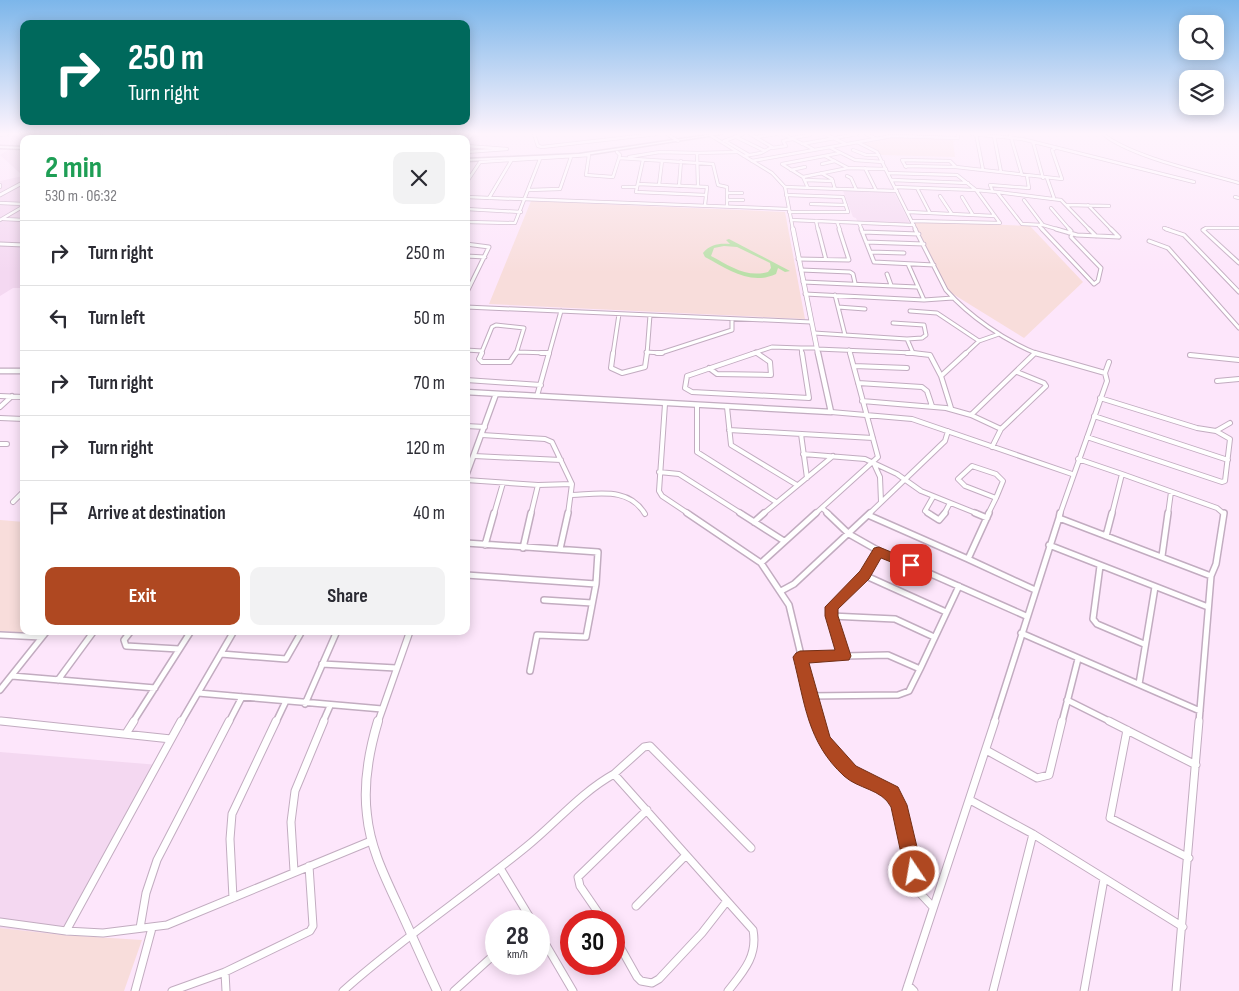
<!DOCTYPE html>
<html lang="en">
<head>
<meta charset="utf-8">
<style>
	body { margin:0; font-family:"Sofia Sans Condensed",sans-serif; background:#f2f2f3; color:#2b2b33; height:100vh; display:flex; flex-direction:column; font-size:19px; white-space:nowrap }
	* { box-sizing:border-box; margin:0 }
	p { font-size:16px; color:#7c7c81 }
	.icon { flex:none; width:28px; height:28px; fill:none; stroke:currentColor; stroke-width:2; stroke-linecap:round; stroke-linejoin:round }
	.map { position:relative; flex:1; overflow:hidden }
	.sheet { position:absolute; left:20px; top:135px; width:450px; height:500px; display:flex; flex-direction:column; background:#fff; border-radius:10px; box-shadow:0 2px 12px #0003 }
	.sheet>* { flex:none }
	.banner { position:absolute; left:20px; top:20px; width:450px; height:105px; border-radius:10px; box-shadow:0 2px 12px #0003; background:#00695c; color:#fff; overflow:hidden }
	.controls { position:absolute; left:1179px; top:15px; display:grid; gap:10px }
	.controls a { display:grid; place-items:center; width:45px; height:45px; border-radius:10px; background:#fff; box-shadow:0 2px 12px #0003; font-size:25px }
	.speed { position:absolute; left:485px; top:910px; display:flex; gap:10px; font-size:25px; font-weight:700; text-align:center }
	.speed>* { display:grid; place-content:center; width:65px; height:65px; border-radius:50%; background:#fff; box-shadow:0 2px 12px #0003; line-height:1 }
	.speed small { font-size:12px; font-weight:400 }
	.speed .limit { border:8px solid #d22; background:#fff; color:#111 }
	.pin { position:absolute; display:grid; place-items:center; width:42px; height:42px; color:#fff; margin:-21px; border-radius:10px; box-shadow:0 2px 8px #0006 }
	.me { position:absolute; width:55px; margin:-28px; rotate:348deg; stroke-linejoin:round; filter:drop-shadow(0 0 4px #0008) }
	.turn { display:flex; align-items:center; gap:18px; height:105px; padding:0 25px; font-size:22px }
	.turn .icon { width:65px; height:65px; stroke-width:2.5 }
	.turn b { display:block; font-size:35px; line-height:42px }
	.round { display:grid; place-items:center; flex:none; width:52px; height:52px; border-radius:10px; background:#f2f2f3 }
	.summary { display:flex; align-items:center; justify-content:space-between; height:85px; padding:0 25px }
	h1 { font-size:30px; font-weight:700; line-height:38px; color:#1e9e55 }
	.primary-button { display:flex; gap:10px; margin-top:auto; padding:10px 25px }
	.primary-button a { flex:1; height:58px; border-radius:10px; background:#af4821; color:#fff; font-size:20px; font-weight:700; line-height:58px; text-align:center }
	.primary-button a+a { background:#f2f2f3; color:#2b2b33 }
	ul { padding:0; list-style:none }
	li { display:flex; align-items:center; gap:15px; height:65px; padding:0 25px; border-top:1px solid #e1e1e2 }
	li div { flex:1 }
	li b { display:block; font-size:19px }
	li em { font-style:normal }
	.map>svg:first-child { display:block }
</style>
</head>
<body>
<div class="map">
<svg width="1239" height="991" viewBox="0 0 1239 991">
	<rect width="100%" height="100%" fill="#fde6fb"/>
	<path fill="#f4d8f1" d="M11,148l13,1v139h-11l-13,8v-108l2,-2 -2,-5 23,-5 -23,-21z
		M842,188l51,2 17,34 -52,-1 -2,-5 -3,-1z
		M0,752l159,13 -96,170 -63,-7z"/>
	<path fill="#f8dddb" d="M894,136l58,3 3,3h-2l2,15 -74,-2 -3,-4 -17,-9z
		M531,201l254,11 20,107 -316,-15z
		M911,221l119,5 53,56 -59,56 -76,-47z
		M0,520l24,2v109h24l-2,3 -46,-3z
		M0,928l63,7 79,5 -18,51h-124z"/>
	<path fill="#bae0a9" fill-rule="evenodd" d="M729,239l61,32 -5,1 -7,-4 -2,6c-26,12 -48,-5 -71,-17l-2,-4c7,-9 17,-10 27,-9l-4,-4zM724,246l13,1 33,16 1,5 -3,4c-22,6 -38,-6 -57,-16l3,-8z"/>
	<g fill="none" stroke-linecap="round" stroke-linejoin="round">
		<g stroke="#c2acc0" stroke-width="4">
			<path id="minor-far4" d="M534,134l4,12 4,1 114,-13
				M667,134l11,7
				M783,134l30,15
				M825,134l21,10
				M866,134l9,4
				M972,134l50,5 172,43
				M976,134l7,36
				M1010,134l12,41
				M1103,134c28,23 99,38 136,49
				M0,135l7,-1
				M101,136l27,-2
				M994,136l7,36
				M736,137l29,14
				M757,137l19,-3
				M792,138l18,-3
				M76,139l3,-5
				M224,139l7,-5
				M425,139l4,-5
				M724,141l19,-7
				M725,141l24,14
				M466,142l6,-8
				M857,142l20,10 39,78
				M1033,142l10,36
				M802,144l55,-10
				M466,146l41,3 -41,3
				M829,147l26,13 28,2
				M772,148l14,-2 -3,-5 9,-2
				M853,150l13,5h13
				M744,156l17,-3 11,-6 -22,-13
				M825,156l23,12
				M629,157l31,-5 37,1
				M619,158l94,6 5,21 9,2v19
				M643,160l-7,32 70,3
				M752,161l140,-25 66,2v-4
				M822,164l13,-3
				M905,166l51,1 106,12 -10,-29 2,-1
				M906,167l-4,-7 48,1 6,6
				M865,168l11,22
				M791,170l14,-3
				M821,173l11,6 3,10
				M888,173l69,2 19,15 21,2 25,32 21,1 17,5
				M847,176l4,2 5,11
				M803,177l45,-9 38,1
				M1047,178l7,20
				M806,180l27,1
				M892,180l76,3
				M466,183l14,-21 109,-7 -3,20 27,2 7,-22 -3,-3
				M638,184l69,3 -2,18
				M0,185v2
				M659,185l3,-24
				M679,186l2,-25
				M698,186l-1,-33 40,-1
				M623,187h14
				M785,187l112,4
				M895,187l81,3 24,33 -88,-2
				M808,188l-5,-11 -21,-13 58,-11
				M917,188l13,25
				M528,190l32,-1 11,-32
				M993,192l-3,-7 39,3 -2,-12
				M997,192l64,8 29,30
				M728,193h14
				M786,195l57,2 5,15h-59
				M940,196l12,18
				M962,197l11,18
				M1235,197l4,1
				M489,198l22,-37
				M727,200h16
				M1024,200l19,25
				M0,203l24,1
				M811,204l35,1
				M1067,205l42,1
				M1088,205l24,25
				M1051,208l19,22
				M466,209l55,3
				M908,212l87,4
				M3,219l21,1
				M0,220l24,-14
				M791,220l123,5
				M816,221l2,9
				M466,222l49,1 25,-64
				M837,222l3,8
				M859,223l3,7
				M1039,226l4,4
				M1164,228l6,2
				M1203,230l3,-2h33"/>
		</g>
		<g stroke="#c2acc0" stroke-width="5">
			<path id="minor-far3" d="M818,229l8,31
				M861,229l13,33 60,3
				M915,229l31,61c23,26 59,51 92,64
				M1042,229l52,55 4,-3 3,-13 -30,-31 1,-3
				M1056,229l21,6 42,2
				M1089,229l7,7
				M1111,229l8,8
				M1166,229l18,6 55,57
				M1205,229l-2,1 36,33
				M862,232l57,2
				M1069,233l2,-2 -2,-2
				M1149,241l19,7 71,80
				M866,242l58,2
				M0,244l24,1
				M466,244l23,3 -23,47
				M870,252l34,1
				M466,256l19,1
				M798,259l51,1 -10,-31
				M801,270l49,2 3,2 2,9
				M887,274l4,11
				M803,282l114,5
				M805,294l119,6 -16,-36
				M835,295l10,40
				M924,300l29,-2
				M466,307l345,15
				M838,307l27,2
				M910,311l27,2 42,28 20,-7
				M814,333l93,6 15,-1 4,-3 -2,-10 -31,-2
				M801,348h15
				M801,348l1,6
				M817,349l96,4 -6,-14
				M466,350l16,1
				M849,350l1,4
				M517,352l32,1
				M646,352l15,1 71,-23v-11
				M756,352l3,2
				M913,353l8,1
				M481,354l11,-27 4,-2 28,3 -8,26
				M549,354l12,-43
				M613,354l6,-40
				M647,354l3,-39
				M751,354l21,-7 29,1
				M965,354l14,-13"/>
		</g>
		<g stroke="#c2acc0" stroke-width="6">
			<path id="minor-far2" d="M482,353l-3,6 3,3h28l6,-9
				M541,353h8
				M613,353l-2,15 11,5 23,-6 2,-14
				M657,353h5
				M755,353l-68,23 -2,12 7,4 117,6 -7,-45
				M907,353h6
				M913,353l17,2 11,21
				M1035,353l70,20
				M1190,355l49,5
				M854,366l53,2
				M709,368l8,6 54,1 -1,-13 -13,-9
				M466,380l75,5
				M1217,381l22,-2
				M858,383l64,4 5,4 5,15
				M0,396l24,1
				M537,396l12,-43
				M1100,398l97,30 19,3 14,-8
				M862,401l84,7 25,7
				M665,404l-6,87 3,5 27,18
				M697,406v46l79,50
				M0,407l12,-11
				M727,407l4,38 66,40
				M951,408l-10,-32 25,-23
				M831,412l81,7 160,55
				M1094,416l134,44
				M0,418l24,1
				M466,426l19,1
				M1001,429l-30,-14 64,-62
				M729,430l144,8
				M801,434l6,44
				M482,435l63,4 7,3 20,42 -4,30
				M1087,437l135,45 3,-1 5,-42 -14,-8
				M0,444h7
				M992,447l9,-18 45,-43 -2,-3 -27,-11
				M803,454l62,5 32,15 24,17 57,23
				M474,456l87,4
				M1078,459l44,15 -10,40
				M874,464l6,13 1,25
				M972,466l24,8 7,7 -7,17 -31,-12 -7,-7z
				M659,472l20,2 63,40
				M1122,474l95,34 7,6
				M466,480l72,5 34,-1
				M572,495c27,-1 57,-8 73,19
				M13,502l11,-11
				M822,508l7,6
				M494,514l9,-31
				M531,514l7,-29
				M763,514l70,-58
				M815,514l63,-57 -28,-104
				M869,514l76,-73 3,-10
				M930,514l-5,-3 8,-14
				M944,514l6,-11
				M988,514l8,-16
				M1060,514l47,-133 -2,-8 4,-11
				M1168,514l3,-22"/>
		</g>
		<g stroke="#c2acc0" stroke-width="8">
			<path id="minor-far1" d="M687,513l74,50 28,42 28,117
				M740,513l44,28
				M827,513l22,21 30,17 147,65
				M928,513l11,7 6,-7
				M975,513l12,5
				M1060,513l-1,5 152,58
				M868,515l100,44 21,-46
				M754,522l10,-9
				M1106,536l6,-23
				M466,543l132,9 -2,32 -130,-9
				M485,545l9,-32
				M1049,545l159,62
				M523,548l8,-35
				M560,549l8,-36
				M1162,556l6,-43
				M968,559l67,31
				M761,563l55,-50
				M1100,566l-7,53 4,5 47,20
				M864,575l82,37
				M781,591l13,-7 76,-71
				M544,600l48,3
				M831,616l64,3 39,18
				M131,631l-7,9 2,6 53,3
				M1021,633l179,78
				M0,635l42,2
				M221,654l65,5 16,-28
				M844,656l-13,-40v-9l33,-32 15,-24
				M800,657l88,-2 32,14 -11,22 -11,4 -89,1
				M322,664l74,4
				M920,669l39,-83
				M530,671l7,-36 49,2 10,-53
				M12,676l143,12
				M58,680l36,-49
				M1139,684l16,-97
				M0,690l47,-59
				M198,693l184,16
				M1067,700l44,22
				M305,704l32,-73
				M0,721l13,1
				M133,722l58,-91
				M181,722l53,-91
				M229,722l13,-25
				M276,722l10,-21
				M323,722l7,-16
				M994,722l65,-204
				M1062,722l16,-63
				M1199,722l12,-146 5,-12 8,-51"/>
		</g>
		<g stroke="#c2acc0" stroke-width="9">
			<path id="minor" d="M1,721l170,18
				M816,721c6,24 24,46 45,58 16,8 28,9 38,26l19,86 14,15
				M1109,721l87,44
				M1127,730l-17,88 79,40
				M127,732l7,-11
				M986,750l51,28 12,-3 13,-54
				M614,774l30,-27 6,-1 101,102
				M970,800l63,34 150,93
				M500,868l32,53
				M294,871l-3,-49 4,-31 29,-70
				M233,898l-3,-59 2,-25 44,-93
				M636,906l50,-51
				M604,921l-24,-35 -2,-9 69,-67
				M0,922l66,9 37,2 64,-8 204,-84
				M140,928l6,-35 11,-33 72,-139
				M66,931l115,-210
				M539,933l34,58
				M614,936l23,41 4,4 11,2 7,-4 43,-46 25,-32
				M225,972l1,19
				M908,985l6,6
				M135,991l17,-63
				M172,991l53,-19 85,-41 3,-5 -4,-60
				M343,991c58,-52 123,-95 183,-144 30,-24 54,-54 88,-73l139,156c5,26 -10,42 -25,61
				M454,991l42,-38
				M906,991l89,-270
				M993,991l40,-157
				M1084,991l20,-112
				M1176,991l23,-270"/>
		</g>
		<g stroke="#c2acc0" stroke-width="4">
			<path id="tertiary-far4" d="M710,135l62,38 13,14 8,43
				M466,197l323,12"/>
		</g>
		<g stroke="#c2acc0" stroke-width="5.5">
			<path id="tertiary-far3" d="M793,229l25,125"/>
		</g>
		<g stroke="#c2acc0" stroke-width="7">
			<path id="tertiary-far2" d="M0,371h24
				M466,392l365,20 -13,-59
				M466,476l30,-82"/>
		</g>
		<g stroke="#c2acc0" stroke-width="8">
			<path id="tertiary-far1" d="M378,722l32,-91"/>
		</g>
		<g stroke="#c2acc0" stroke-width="10">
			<path id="tertiary" d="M378,721c-9,30 -15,63 -11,94 3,31 16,58 29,86 14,30 27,60 41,90"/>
		</g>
		<g stroke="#c2acc0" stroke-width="4.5">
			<path id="secondary" d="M0,195l24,-13"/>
		</g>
		<g stroke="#c2acc0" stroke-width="3">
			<path id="primary" d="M715,134h6l-142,22 -113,5v-2l113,-5z
				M0,146l24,1v2l-24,-1z"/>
		</g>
		<use href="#minor-far4" stroke="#fff" stroke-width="2.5"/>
		<use href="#minor-far3" stroke="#fff" stroke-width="3"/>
		<use href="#minor-far2" stroke="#fff" stroke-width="4"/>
		<use href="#minor-far1" stroke="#fff" stroke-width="5"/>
		<use href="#minor" stroke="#fff" stroke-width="7"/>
		<use href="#tertiary-far4" stroke="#fff" stroke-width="2.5"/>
		<use href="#tertiary-far3" stroke="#fff" stroke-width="4"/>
		<use href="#tertiary-far2" stroke="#fff" stroke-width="4.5"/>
		<use href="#tertiary-far1" stroke="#fff" stroke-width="5.5"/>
		<use href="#tertiary" stroke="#fff" stroke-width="8"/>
		<use href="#secondary" stroke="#fff" stroke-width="3"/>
		<use href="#primary" fill="#fff" fill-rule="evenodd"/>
	</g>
	<linearGradient id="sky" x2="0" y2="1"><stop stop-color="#7cb6ea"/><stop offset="0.49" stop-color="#fef4fd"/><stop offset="1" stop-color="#fef4fd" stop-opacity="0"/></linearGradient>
	<rect width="1239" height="273" fill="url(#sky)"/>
	<path fill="#af4821" stroke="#722f15" d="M879,547l36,15 2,3 -2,4 -4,1 -30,-12 -12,21 -31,30v7l13,40 -2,4 -40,3 21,74 26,29 42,21 9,18 16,67 -3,7 -6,2 -6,-2 -3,-7 -14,-65c-9,-18 -33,-18 -47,-31 -37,-34 -39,-73 -51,-119l3,-4 4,-2 35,-1 -10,-34v-9l35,-36 14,-23z"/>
</svg>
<div class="controls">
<a><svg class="icon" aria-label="search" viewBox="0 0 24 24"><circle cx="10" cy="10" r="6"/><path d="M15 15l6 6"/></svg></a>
<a><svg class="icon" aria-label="layers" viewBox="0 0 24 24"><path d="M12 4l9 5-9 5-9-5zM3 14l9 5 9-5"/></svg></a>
</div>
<div class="speed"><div>28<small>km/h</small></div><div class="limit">30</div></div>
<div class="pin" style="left:911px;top:565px;background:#d93025"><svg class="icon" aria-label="arrive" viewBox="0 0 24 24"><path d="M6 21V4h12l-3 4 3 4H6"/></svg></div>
<svg class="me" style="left:914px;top:872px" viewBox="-20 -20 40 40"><circle r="17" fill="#af4821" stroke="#fff" stroke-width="3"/><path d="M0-11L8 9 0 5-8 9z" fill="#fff"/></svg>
<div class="banner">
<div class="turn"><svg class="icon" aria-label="right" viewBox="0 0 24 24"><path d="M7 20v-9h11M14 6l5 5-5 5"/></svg><div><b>250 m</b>Turn right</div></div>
</div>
<section class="sheet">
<div class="summary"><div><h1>2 min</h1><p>530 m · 06:32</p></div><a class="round"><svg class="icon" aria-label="close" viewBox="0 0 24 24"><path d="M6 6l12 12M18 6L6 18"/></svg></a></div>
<ul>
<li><svg class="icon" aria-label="right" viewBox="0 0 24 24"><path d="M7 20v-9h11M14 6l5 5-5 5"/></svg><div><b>Turn right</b></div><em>250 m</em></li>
<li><svg class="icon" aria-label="left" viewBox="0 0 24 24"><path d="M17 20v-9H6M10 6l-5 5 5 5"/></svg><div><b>Turn left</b></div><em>50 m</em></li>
<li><svg class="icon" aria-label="right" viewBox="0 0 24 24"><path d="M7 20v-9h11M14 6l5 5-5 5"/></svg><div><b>Turn right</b></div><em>70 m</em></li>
<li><svg class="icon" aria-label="right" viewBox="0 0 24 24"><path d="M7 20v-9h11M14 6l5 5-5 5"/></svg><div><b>Turn right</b></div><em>120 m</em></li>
<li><svg class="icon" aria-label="arrive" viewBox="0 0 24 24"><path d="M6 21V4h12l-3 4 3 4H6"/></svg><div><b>Arrive at destination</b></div><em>40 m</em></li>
</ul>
<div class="primary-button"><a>Exit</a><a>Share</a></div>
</section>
</div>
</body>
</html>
